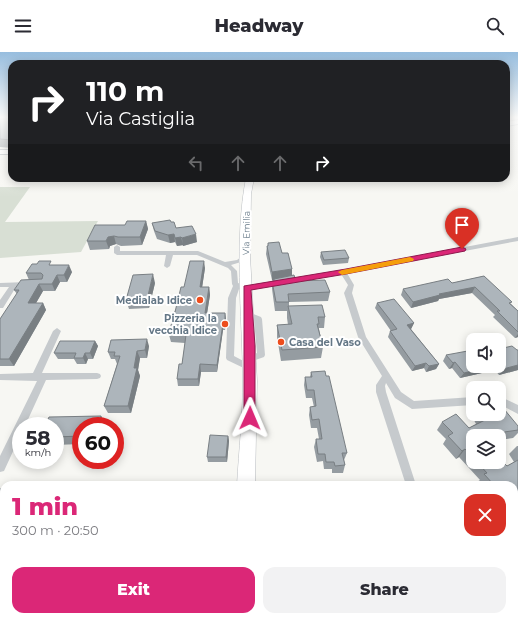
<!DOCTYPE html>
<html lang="en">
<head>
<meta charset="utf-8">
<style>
	body { margin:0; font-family:Montserrat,sans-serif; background:#f2f2f3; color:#2b2b33; height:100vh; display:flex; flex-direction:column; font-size:15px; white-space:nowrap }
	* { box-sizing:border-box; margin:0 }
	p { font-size:13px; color:#7c7c81 }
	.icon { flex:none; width:22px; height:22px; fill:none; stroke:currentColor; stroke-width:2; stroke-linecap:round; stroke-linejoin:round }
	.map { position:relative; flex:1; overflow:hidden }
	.drawer { position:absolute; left:0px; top:429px; width:518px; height:140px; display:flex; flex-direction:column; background:#fff; border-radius:12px 12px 0 0; box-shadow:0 2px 10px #0003 }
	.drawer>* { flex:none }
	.guide { position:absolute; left:8px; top:8px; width:502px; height:122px; border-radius:12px; box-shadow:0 2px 10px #0003; background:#202124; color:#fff; overflow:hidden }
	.controls { position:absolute; left:466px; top:281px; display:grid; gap:8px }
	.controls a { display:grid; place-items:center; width:40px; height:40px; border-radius:8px; background:#fff; box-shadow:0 2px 10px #0003; font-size:20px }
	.speed { position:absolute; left:12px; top:365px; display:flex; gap:8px; font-size:20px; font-weight:700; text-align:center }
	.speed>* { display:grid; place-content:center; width:52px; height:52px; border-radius:50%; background:#fff; box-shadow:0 2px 10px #0003; line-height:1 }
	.speed small { font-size:10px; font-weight:400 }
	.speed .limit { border:6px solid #d22; background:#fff; color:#111 }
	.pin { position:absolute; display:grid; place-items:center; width:34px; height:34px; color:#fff; margin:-41px -17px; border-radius:50% 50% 50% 0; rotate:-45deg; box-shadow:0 0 4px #0007 }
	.pin .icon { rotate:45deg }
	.me { position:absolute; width:44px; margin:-22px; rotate:1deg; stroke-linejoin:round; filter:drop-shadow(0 0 3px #0008) }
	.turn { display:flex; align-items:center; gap:14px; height:84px; padding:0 12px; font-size:18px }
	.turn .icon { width:52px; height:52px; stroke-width:2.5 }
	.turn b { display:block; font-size:28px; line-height:34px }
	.lanes { display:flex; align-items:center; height:38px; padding:0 12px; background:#0003; justify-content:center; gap:20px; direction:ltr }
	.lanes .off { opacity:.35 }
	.round { display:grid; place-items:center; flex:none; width:42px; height:42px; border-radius:12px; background:#f2f2f3 }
	.overview { display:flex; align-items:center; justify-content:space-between; height:68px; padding:0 12px }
	h1 { font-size:24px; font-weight:800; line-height:30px; color:#db2777 }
	.button { display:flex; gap:8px; margin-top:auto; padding:8px 12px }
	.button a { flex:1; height:46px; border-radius:12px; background:#db2777; color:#fff; font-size:16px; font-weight:800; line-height:46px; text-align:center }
	.button a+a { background:#f2f2f3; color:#2b2b33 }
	header { display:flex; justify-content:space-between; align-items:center; height:52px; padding:0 12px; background:#fff; font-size:18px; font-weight:800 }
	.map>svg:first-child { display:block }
</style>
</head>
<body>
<header><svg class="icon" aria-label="menu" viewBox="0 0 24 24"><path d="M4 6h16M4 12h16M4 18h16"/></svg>Headway<svg class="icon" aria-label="search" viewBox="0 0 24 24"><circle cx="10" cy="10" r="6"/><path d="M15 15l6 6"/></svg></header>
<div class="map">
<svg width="518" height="569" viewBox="0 0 518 569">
	<rect width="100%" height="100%" fill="#f7f7f3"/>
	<path fill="#d8dfd4" d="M0,135h30l-25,35 93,-1 -17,31 -81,6z
		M514,478l4,4v87h-75l-1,-4h72z"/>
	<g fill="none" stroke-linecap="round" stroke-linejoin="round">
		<g stroke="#b6bcc0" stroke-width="2">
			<path id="secondary" d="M518,68v4l-12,2v-4z
				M0,98h12v4h-12z"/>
		</g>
		<g stroke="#b7bbbf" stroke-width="1">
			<path id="primary" d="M246,126h8l-3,16 -1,62 7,125 -2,104h-18c2,-35 6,-71 6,-106 -1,-64 -9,-139 3,-201z
				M223,565h22l-1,4h-22z"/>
		</g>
		<path fill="#c6cacd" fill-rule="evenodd" d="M518,185v4l-171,32 7,12 -2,8 14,44 35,55 13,9 59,-4v8l-61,4 -17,-11 -9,-15 -1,3 1,6 30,93h-10l-30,-93v-7l6,-9 -24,-39 -14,-44 4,-8 -7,-11 -94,16 -8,-1 -3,9 -2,58 19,10 1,2 -1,2 -3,1 -23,-11 -1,-2 2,-60 5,-12 -1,-2 -1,-13 -3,-3 -31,-13h-24l-3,11 -3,2 -3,-2 2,-11h-49l-3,-2v-6l3,-2 3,2v4h78l27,11 12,-2 8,-6 3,2 -7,6 -10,3 6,6 1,12 9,3 96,-16z
			M27,230l3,2 -1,2 -13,1 -13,21h-3v-8l9,-13h-9v-4z
			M248,260l13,5 1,2 3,36 -1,2 -14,5 -3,-1 -1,-2 1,-2 10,-4 -3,-33 -9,-3 -1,-2 1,-2z
			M57,276l4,3 -19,42h55l3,1 1,2 -1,2 -3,1 -51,1 -21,46h-4v8l-17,37 -4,1v-16l37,-75 -37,-1v-6l33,-1 20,-42z
			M499,344l19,9v9l-19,-10z
			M0,436h4v12h-4z"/>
		<use href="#secondary" fill="#fff" fill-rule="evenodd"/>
		<use href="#primary" fill="#fff" fill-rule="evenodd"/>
	</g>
	<path fill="#959ca1" d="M0,65h12v31l-12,-1z
		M146,169l2,8 -6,16 -21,1 -5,-2 -6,2 -1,3 -19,1 -3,-9 38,-16z
		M171,170l5,6 21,14 -14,4v-1l-6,1 -2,-4 -5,1 -13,-4 -3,-8 -2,-8z
		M268,191l14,10 10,16v6l4,6 34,11 -2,9 -39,1v4l36,11 -1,11h-5v1l4,18 -2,11 -40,3 -4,-24v-12h11l-1,-7v-7h-12l-3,-22v-8l2,-1h-2l-6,-26 1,-8h1z
		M321,200l28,6 -1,5 -25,2 -3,-8z
		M52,213l20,7 -5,10h-7l-5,9h-12l-7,12h7l3,7 -32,56h-14v-47l17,-25 -3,-4 15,-10 -3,-7z
		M205,216l-3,19h7l1,8 -3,18h18l1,7 -1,10h-2l-6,42h-16l-2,14h-21l-1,-7 5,-15 3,-21 -14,-1 -2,-7 6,-23 9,-25z
		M484,224l34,35v26l-3,1 -22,-21 2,-2 -23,-22 -33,6 -1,2 -27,7 -10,-13 2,-6 49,-6z
		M155,231l-6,25 -20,1 -3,-9z
		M377,251l37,20 -3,6 28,35 -3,5 -10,3 -2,-4 -12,3 -24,-34 2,-6h1l-16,-23z
		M95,289l3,5 -5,13h-5l-2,5h-9l-3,-5h-16l-4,-6z
		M149,294l-2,12h-7l-2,12 2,6 -9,37h-23l-4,-7 13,-42 -2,-5h-4l-3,-7z
		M499,297l19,1v20l-19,5 -4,-5 -35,8 -8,-10 -3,1 -6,-8 3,-6 27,11h26z
		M311,320l36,81 -3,7 1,5 -2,8h-11v-4h-8l-1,-8 -6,1 -3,-15 2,-8h3l-2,-11h-6l-2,-13 1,-8h4l-2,-9h-6l-2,-13 1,-8h5z
		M479,362h20l19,12v7l-5,5 -14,2v-4h-26v26h26l8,4 7,-4 -5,-8 8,-8h1v72l-4,-4v-29h-34l-3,-3 3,-2 -21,-23 -3,2 -13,-15 3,-5 -9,-9 5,-8 27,6 7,-4 -2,-4z
		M101,364l5,8 -25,2v18l-26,1v-19z
		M228,384l1,5 -2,21h-19l-1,-5z
		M0,450h4v17h-4z"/>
	<path fill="#797f83" d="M146,169l2,8 -6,16 -2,-8z
		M174,182l1,8 -5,1 -2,-8z
		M196,182l1,8 -14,4 -1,-8z
		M114,184l2,8 -6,2 -1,3 -3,-8 2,-4z
		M181,185l2,8 -6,1 -2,-8z
		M204,209l1,7 -4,27 -1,-8z
		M69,213l3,7 -5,10 -3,-7z
		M292,217v8l-20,3v-8z
		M153,222l2,9 -6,25 -2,-8z
		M57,223l3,7 -5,9 -3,-7z
		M39,232l4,7 -11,19 -4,-7z
		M209,235l1,8 -4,25 -1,-7z
		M475,235l-3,6 -33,6 -1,2 -27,7 2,-6 26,-8z
		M43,251l3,7 -32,56 -5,-7z
		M225,261l1,7 -1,10z
		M223,271v7l-6,42v-7z
		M414,271l-3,6 -6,1 2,-5z
		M518,282v3l-3,1z
		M147,287l2,7 -2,12 -2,-8z
		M95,289l3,5 -5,13 -3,-6z
		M137,299l3,7 -2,12 2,6 -9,37 -3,-7z
		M85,301l3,6 -2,5 -3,-6z
		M455,310l-3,6 -3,1 4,-6z
		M426,311l-2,5 -12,3 3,-5z
		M200,312l1,8 -2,14 -1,-7z
		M439,312l-3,5 -10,3 3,-6z
		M518,313v5l-19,5 4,-6z
		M492,314h5l-2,4 -35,8 4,-5z
		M101,364l5,8 -1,2h-7z
		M228,384l1,5 -2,21 -1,-5z
		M465,397l-6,8 -3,2 6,-8z
		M0,520l4,2v6l-4,10z"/>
	<path fill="#adb5bb" stroke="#797f83" d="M0,65h12v23l-12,-1z
		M170,168l1,2h3l2,6 16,-2 4,8 -14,4 -1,-1 -6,1 -1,-4 -6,1 -13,-4 -3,-8z
		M127,169h19l-6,16h-22l-4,-1 -6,1 -2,4h-19l8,-16h30z
		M279,190l3,11h6l4,16 -20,3 -5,-26h1v-3z
		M345,198l4,8 -25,2 -3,-8z
		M39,209h12l-2,4h20l-5,10h-7l-5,9h-13l-11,19h15l-34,56h-9v-40l19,-29h-5l7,-10 21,-1 1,-4 -2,-2h-15l6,-9h5z
		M190,209h14l-4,26h9l-4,26h20v10h-2l-6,42 -17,-1 -2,15h-21l2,-15h3l4,-29h-17l5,-23h1l6,-25h3z
		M153,222l-6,26h-21l7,-25z
		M294,223l2,6 29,-1 5,12 -42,2 1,8h-13l-4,-21h2v-2z
		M484,224l28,26 -3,1 9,8v21l-21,-21h3l-25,-24 -36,7 1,1 -27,7 -10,-13 45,-10 4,4z
		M394,247l20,24 -7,2 32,39 -10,2 -3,-3 -11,3 -25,-35 7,-2 -20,-26z
		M322,253l3,12h-7l1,7h-2l6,23 -41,3 -5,-25 15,-1 -4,-18z
		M147,287l-2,11 -8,1 -3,17h3l-9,38h-24l16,-50h-6l1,-4h-7l3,-12z
		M60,289h35l-5,12h-5l-2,5h-9l2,-5h-22z
		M512,294l5,4h1v15l-15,4 -4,-4v-16z
		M473,298v16h19l-28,7 -9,-11 -2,1 -7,-8z
		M325,319l1,5h3l18,77h-5l3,12 -10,1 -1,-4h-8l-1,-8h-7l-2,-15h6l-3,-20 -7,1 -2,-13 6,-1 -2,-16h-7l-2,-13h7l-1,-5z
		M504,357l14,17v4l-41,6h-4v21l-8,-8 -3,2 -14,-15 5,-3 -11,-11 14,-8 13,14 16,-8 -4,-6h18v-4z
		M101,364l-3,10h-17v10l-26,1v-11h-10l4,-9z
		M210,383l18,1 -2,21h-19z
		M499,406l8,8 11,-6v42l-4,-4v-13h-20l-10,-11 3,-1 -10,-11h22z
		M0,450h4v12h-4z"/>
	<linearGradient id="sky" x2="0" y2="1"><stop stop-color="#97bdde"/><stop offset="0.45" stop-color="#fbfbfa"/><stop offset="1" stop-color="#fbfbfa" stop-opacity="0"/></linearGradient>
	<rect width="518" height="145" fill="url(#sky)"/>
	<path fill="#db2777" stroke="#8e194d" d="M462,195l4,2 -1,2 -119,23 -95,16 4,56v72l-2,3 -3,1 -4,-1 -2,-3v-132l102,-17z"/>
	<path fill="#f59e0b" d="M410,205l4,2 -1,2 -71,14 -4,-3 4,-2z"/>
	<g fill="#ed4d1d" stroke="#fff" stroke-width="1.5">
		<circle cx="200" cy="248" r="4"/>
		<circle cx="225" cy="272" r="4"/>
		<circle cx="281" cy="290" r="4"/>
	</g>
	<g text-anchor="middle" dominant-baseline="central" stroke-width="4" stroke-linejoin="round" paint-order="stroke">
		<g font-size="9" fill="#647786" stroke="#fff">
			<text transform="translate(246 181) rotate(-89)">Via Emilia</text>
		</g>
		<g font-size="10" font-weight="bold" fill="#647786" stroke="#fff" text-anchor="end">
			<text x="192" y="248">Medialab Idice</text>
			<text x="217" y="266">Pizzeria la<tspan x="217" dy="12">vecchia Idice</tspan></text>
			<text x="289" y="290" text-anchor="start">Casa del Vaso</text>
		</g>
	</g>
</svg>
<div class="controls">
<a><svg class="icon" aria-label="sound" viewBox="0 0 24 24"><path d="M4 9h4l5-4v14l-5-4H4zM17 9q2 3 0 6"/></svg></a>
<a><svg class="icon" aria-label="search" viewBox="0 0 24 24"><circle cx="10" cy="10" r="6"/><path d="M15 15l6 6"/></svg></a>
<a><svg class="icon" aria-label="layers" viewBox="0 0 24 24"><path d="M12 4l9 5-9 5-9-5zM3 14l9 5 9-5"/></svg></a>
</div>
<div class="speed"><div>58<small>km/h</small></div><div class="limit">60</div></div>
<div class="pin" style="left:462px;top:197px;background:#d93025"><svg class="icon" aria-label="arrive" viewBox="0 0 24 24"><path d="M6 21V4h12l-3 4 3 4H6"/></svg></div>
<svg class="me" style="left:250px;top:366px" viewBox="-20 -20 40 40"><path d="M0-17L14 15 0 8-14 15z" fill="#db2777" stroke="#fff" stroke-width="4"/></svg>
<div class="guide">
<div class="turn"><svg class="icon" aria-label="right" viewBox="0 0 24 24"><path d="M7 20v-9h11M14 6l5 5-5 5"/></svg><div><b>110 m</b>Via Castiglia</div></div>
<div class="lanes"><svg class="icon off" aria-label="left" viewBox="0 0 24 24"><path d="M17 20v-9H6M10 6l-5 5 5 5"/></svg><svg class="icon off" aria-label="ahead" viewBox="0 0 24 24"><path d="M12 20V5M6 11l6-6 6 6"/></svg><svg class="icon off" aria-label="ahead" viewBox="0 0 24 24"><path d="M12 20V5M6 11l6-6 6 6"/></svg><svg class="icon" aria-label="right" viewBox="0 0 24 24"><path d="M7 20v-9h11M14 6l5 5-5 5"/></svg></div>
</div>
<section class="drawer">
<div class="overview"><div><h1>1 min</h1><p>300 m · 20:50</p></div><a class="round" style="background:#d93025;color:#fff"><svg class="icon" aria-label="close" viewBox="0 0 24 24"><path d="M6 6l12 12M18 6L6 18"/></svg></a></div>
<div class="button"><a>Exit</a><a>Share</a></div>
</section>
</div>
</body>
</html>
